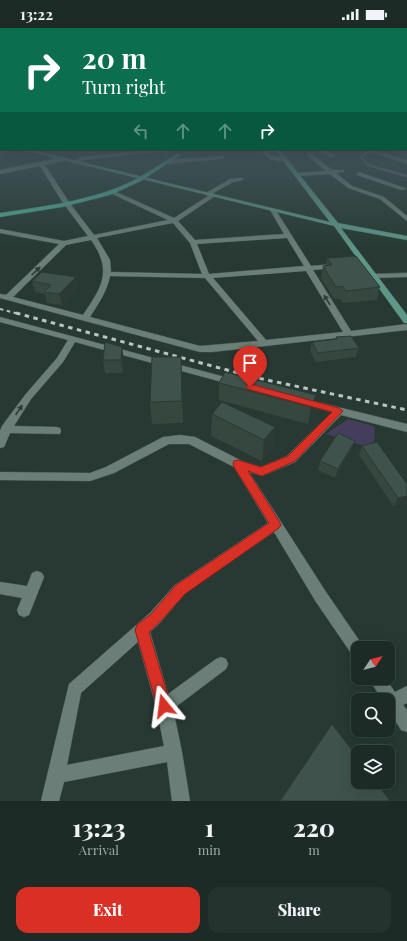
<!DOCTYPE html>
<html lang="en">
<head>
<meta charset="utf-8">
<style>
	body { margin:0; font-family:"Playfair Display",serif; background:#25332e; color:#f1f3f6; height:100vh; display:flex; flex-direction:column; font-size:15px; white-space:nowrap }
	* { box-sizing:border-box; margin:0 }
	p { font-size:13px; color:#a0a7a7 }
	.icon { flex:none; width:22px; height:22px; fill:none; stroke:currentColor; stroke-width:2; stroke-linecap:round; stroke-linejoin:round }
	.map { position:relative; height:773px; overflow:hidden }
	.details { display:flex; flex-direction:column; background:#1d2b26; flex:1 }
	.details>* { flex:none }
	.banner { position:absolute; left:0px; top:0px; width:407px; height:122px; box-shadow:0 4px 16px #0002,0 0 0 1px #3b4743; background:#0b6e4f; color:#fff; overflow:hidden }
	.needle { width:26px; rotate:54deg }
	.tools { position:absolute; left:351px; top:613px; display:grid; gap:8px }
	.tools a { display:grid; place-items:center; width:44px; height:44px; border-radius:8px; background:#1d2b26; box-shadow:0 4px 16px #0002,0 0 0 1px #3b4743; font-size:20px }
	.pin { position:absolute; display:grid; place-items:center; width:34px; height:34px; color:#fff; margin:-41px -17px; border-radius:50% 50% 50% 0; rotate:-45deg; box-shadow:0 0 4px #0007 }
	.pin .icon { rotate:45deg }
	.me { position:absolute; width:44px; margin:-22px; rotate:344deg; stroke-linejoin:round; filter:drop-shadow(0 0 3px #0008) }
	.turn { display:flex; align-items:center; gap:14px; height:84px; padding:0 16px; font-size:18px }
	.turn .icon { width:52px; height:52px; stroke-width:2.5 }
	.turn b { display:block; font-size:28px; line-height:34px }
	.lanes { display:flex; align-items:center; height:38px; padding:0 16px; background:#0003; justify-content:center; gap:20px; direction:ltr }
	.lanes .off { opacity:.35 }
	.eta { display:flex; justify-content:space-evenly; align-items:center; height:68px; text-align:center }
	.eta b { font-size:24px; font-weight:800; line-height:28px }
	.primary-button { display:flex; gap:8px; margin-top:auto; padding:8px 16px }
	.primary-button a { flex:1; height:46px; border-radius:12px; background:#d93025; color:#fff; font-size:16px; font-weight:800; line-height:46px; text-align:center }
	.primary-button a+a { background:#25332e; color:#f1f3f6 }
	.status { display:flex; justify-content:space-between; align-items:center; height:28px; padding:0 20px; background:#1d2b26; direction:ltr }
	.status svg { height:11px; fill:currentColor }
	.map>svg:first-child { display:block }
</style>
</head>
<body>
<div class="status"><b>13:22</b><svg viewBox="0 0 49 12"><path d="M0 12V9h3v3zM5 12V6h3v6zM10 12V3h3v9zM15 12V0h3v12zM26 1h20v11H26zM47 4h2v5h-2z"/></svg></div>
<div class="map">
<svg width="407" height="773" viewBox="0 0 407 773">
	<rect width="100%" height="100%" fill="#273932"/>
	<path fill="#453d5c" d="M348,391l25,7 2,2 -1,21 -48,-15z"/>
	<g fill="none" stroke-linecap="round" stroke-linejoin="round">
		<path stroke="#695f86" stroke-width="2.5" d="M368,124l-7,5 7,8 39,11"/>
		<g stroke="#475752" stroke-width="1">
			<path id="street" d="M164,121h17l-98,11 -8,4 -3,-2 10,-5z
				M261,121h4c6,10 14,6 22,10 -10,5 -22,0 -26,-10z
				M324,121h7l-4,2 9,5 -5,1 -10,-5v-2z
				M362,121h7l38,11v4z
				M310,125l22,17h12v2l-8,1 16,13 32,11 23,19v5l-27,-22 -32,-11 -18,-14 -35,2v-2l2,-1 29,-2 -18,-15 -1,-1z
				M224,128v2l-2,1 -56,5 -3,-2 3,-2z
				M65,129l3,2 -1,1 -22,5 24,37 25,33 74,-15 -58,-27v-2h4l60,27 34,-22 -3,-2 1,-1 24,-14 13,-1v2l-10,2 -20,11 3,2 -1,1 -37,25 17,19 89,-6 -14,-24 5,-1 36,57 24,-2 4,2 -4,2 -22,2 38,61 56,-7v6l-195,22h-12l-200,-54v-4l6,1 53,-51 -59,-11v-4l64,12 24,-5 -25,-33 -23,-37 -40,8v-4zM173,195l17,20 12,31 -91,-2 -1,-12 -13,-22zM287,210l17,28 -95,8 -12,-30zM91,212c22,31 11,47 -8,75l-70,-18 53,-52zM306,243l37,61 -77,8 -53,-62zM110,248l95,2 53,63 -58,5 -110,-29c8,-13 17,-25 20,-41z
				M359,144l46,16 1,1 -5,1 -44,-15 -1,-1z
				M407,245v4l-32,1 -4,-2 4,-2z
				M0,289l236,63 2,2 -5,3 -158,-43 -12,20 -32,37 -17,27 42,1 4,1 1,3 -1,3 -50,-1 -6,14 -4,1v-17l2,-5 23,-31 32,-37 11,-18 -68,-18z
				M301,370l106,26v8l-66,-17 -46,47 -33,14 -13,-4 77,120 37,54 1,2h-6v10l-5,-2 -37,-54 -42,-70 -89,61 -25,30 -10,9 18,62 48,-35 5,-2 5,2 2,5 -2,5 -53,40 9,43 8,49h-18l-5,-39 -103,20 -5,19h-18l28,-117 81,-71 25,-28 93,-62 -34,-56 -45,-23h-20l-55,29 -24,8 -90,-1v-8l90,1 16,-6 57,-30 17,-2 15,2 47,24 19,6 26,-11 45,-44 -34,-9 -2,-2 2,-2zM138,614l18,64 8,40 -97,19 14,-72z
				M37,543l5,2 2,4 -15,38 -5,2 -5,-2 -2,-5 5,-12 -22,-4v-12l27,4 5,-13z
				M369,650h16l10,14 12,-6v17l-4,2 4,5v22l-6,-2 -13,-21v-9h-6z"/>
		</g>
		<g stroke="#475752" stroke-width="1">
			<path id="secondary" d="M19,121h8l303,73 -56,-73h5l59,74 69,13v4l-66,-12 66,87v8h-3l-70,-97z
				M367,121h7l-5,2z"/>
		</g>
		<g stroke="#475752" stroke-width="1">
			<path id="primary" d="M185,121h5l-49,32 -31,14 -48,12 -62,10v-4c40,-6 81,-11 119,-26 23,-9 44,-25 66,-38z"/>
		</g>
		<use href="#street" fill="#6b7f78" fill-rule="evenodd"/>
		<use href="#secondary" fill="#5d9787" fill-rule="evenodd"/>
		<use href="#primary" fill="#4eaf95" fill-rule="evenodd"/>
		<path stroke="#b9c5c1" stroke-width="2" stroke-dasharray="3.5 3.5" stroke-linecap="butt" d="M0,281l19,5"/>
		<path stroke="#b9c5c1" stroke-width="3" stroke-dasharray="4.5 4.5" stroke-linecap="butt" d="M16,285l237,64 154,33"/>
	</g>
	<path fill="#364740" d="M41,121h38l-15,6z
		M204,121v1l-11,7 -13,1 -1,-6z
		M179,123l-12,7 -6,-2v-3z
		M327,230l53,29 -3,13 -34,3 -3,-4h-6l-13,-21 2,-12h3z
		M76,249l2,10 -16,18 -15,-2 -2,-9 -10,-2 -3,-11z
		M336,309l23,11 -3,9 -40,5 -6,-11 2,-9 24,-3z
		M181,329l2,66 -31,1 -2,-22z
		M103,332h21l-1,13h-18z
		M219,355l97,12 -4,16 -4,13 -89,-24z
		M212,386l63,13 -3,22 -10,12 -51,-25z
		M362,418l45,38 -13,23 -35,-52z
		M352,422l-17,28 -17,-8 2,-9z"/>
	<path fill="#2c3934" d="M63,121h16l-15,6z
		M176,121h3v2l-12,7v-3z
		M196,121h8v1l-11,7v-6z
		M76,249l2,10 -16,18 -3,-11z
		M122,319l2,13 -1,13 -2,-13z
		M316,367l-4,16 -4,13 3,-17z
		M275,399l-3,22 -10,12 2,-21z
		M355,413l-3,9 -17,28 3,-9z
		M407,468v8l-13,3 4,-9z"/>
	<path fill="#3f524b" stroke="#2c3934" d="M162,121h14l-9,6 -6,-2z
		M184,121h12l-3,2 -14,1z
		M356,228l24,31 -34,4 -3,-5 -7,1 -13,-21 9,-1 -5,-7z
		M42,244l34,5 -17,17 -15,-2 7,-7 -19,-4z
		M351,308l8,12 -41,5 -6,-11 25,-3 -1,-2z
		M105,314l17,5 -1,13h-18z
		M152,329h29l1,44 -32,1z
		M225,344l91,23 -5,12 -92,-24z
		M222,374l53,25 -11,13 -52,-26z
		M338,405l17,8 -17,28 -18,-8z
		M377,414l30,42v12l-9,2 -36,-52z
		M332,696l26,34v24h18l14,19h-110z"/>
	<defs><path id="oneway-solid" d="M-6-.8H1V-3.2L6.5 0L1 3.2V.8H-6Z"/></defs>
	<g fill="#303b37">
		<use href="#oneway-solid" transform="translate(36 243) rotate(-44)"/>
		<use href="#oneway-solid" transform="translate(327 272) rotate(-122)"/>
		<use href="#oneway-solid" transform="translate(19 382) rotate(-56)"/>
	</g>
	<linearGradient id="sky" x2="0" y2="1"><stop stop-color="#151f1c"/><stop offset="0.52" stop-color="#41545a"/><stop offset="1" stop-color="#41545a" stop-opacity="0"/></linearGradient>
	<rect width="407" height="224" fill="url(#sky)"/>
	<path fill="#d93025" stroke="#8d1f18" d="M250,356l89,24 4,3 -48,50 -33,15 -14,-5 31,50 2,4 -2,3 -94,66 -25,28 -11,10 22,74 -2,5 -5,2 -5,-2 -2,-5 -22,-76 2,-5 14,-11 25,-29 93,-62 -35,-56 -1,-3 1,-3 4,-1 23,7 27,-11 44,-44 -85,-23 -1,-2 1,-2z"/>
</svg>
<div class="tools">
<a><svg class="needle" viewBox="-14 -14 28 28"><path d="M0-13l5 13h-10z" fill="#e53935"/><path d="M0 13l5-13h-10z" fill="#a0a7a7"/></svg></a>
<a><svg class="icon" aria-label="search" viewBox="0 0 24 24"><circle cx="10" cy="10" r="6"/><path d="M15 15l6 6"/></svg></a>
<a><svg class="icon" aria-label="layers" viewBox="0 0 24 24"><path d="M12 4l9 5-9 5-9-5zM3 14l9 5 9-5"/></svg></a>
</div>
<div class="pin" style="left:250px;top:359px;background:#d93025"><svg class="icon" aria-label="arrive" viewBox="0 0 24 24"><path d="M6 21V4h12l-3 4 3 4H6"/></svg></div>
<svg class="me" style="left:164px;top:678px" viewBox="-20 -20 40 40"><path d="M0-17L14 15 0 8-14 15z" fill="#d93025" stroke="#fff" stroke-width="4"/></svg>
<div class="banner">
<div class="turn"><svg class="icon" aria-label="right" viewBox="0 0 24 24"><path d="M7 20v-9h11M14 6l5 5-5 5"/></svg><div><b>20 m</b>Turn right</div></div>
<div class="lanes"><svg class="icon off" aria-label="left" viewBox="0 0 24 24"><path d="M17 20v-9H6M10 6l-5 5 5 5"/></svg><svg class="icon off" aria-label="ahead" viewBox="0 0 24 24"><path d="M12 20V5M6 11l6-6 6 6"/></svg><svg class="icon off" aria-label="ahead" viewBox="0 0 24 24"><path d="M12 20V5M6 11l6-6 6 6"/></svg><svg class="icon" aria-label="right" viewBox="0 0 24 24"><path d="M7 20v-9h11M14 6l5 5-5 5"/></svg></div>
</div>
</div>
<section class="details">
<div class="eta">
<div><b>13:23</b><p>Arrival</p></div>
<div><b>1</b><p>min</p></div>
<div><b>220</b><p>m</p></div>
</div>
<div class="primary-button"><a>Exit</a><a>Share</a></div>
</section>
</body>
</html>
